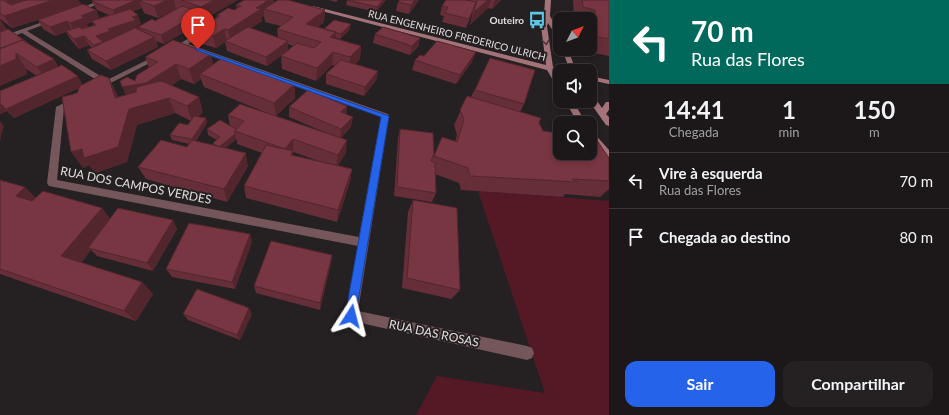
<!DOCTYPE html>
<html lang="pt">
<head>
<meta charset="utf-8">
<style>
	body { margin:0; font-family:Lato,sans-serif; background:#252122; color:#f1f3f6; height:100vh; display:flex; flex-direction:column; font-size:15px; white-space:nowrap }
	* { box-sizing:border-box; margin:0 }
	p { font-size:13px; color:#a0a0a2 }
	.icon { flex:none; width:22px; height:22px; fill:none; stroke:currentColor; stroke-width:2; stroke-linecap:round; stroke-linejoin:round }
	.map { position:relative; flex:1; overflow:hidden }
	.drawer { display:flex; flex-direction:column; background:#1c1819; width:340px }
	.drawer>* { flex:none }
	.guide { background:#00695c; color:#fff; overflow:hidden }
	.needle { width:26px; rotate:48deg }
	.buttons { position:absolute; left:553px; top:12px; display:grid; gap:8px }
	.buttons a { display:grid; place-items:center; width:44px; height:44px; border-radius:8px; background:#1c1819; box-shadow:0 2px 6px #0003,0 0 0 1px #3a3738; font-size:20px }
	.pin { position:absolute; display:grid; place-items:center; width:34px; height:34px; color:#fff; margin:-41px -17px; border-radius:50% 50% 50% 0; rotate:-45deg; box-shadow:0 0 4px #0007 }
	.pin .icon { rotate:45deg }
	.me { position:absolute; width:44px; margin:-22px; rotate:9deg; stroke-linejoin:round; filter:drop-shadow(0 0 3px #0008) }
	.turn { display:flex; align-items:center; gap:14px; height:84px; padding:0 16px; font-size:18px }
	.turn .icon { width:52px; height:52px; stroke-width:2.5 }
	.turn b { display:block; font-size:28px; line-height:34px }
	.eta { display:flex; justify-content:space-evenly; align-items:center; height:68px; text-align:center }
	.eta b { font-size:24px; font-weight:700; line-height:28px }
	.primary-button { display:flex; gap:8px; margin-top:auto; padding:8px 16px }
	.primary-button a { flex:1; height:46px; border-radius:12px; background:#2563eb; color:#fff; font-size:16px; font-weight:700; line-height:46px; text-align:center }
	.primary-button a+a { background:#252122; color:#f1f3f6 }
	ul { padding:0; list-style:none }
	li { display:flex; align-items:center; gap:12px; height:56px; padding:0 16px; border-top:1px solid #3a3738 }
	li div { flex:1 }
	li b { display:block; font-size:15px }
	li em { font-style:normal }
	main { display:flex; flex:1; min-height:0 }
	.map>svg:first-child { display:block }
</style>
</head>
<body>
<main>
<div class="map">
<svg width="609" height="415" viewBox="0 0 609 415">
	<rect width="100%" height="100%" fill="#252021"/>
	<path fill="#551926" d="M478,191l131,10v214h-193l21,-39 108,17z"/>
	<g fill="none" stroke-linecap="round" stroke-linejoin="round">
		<path fill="#75565a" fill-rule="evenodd" d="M101,0h8l-31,12 -5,-1z
			M51,19l5,1 -29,11 80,49 74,-37 27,-17 3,2 -1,1 -22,15 200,70 1,2 -31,195 169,35 5,2 2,5 -2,5 -5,2 -180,-40 -2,-4 13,-70 -309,-60 -2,-3 9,-76 18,-9 4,2 -1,2 -13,6 -7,72 302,57 22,-120 -198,-71 -84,43 -4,-2 6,-4 -79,-50 -22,8v-4z"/>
		<path fill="#a47379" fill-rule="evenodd" d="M545,0h6l-1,16 10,17v7l-2,-1 -10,-16 -1,3 6,41 10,4h-3v2l-5,-1 5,7v8h-3l-10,-17 -237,-62 3,-2 233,59 -5,-39 3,-10z
			M562,49h6l8,22h-6z
			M590,76l19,4v4l-19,-4z
			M590,95h3l9,13 4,-6h3v8l-3,4 3,3v9l-3,-1 -17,-24z
			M565,101h8l13,22h-8z
			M590,131l3,1 16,18v9l-3,-1 -16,-19z"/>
	</g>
	<path fill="#662e38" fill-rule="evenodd" d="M0,0h78l3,4 15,6 3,8 10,-3 -12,-5 -5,-9 50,-1h96l-34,19 -2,-1 1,3 -39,23 -8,-3 2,6 -47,23 -19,-11 -5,-9 5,-2 -3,-3 -10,4 -8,-9 -5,-8 -11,4 -12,-7 -5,-9 -26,8 -12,-9zM142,8l2,5 14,5 18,-9 -21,12 -17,5v-1l3,-1 -8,-13zM92,22l2,3 -12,4 6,-2 -1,-3z
		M274,0v3l51,7 -1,12 -6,5 6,2h26l-10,10 -5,-2v1l26,8 -1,13 -5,5 23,7 -2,9 -12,16 -38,-12v-10l9,-8 -3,-1 -16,16 -34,-12 -1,-13 3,-3 -17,13 -40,-15 -2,-9 -9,6 -17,-5 -3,-13 21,-13v-2l17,-5 3,-1 -1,-4zM264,16l1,6 16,4 -4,3 1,9 -27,-10 11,-7 -1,-4zM288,44l5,2 -5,4z
		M329,0h9l-2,2z
		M347,0h39l-10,12 -30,-7z
		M419,0l-10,14 -13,-3 2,-9z
		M470,0h31l-9,9 -4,-1 -18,17 3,-14 -7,17 -24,-6 2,-6 -4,-1 2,-9 28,-5z
		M573,0h36v56l-25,-5v-2h6v-30h-16z
		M0,20l7,10 21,13 1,2 25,14 4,8 25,18 34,9 1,3 8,-2 9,-14 14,-13 -4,-11 66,-3 2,11 82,33 -19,18 55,19 -42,-18v-10l58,-1 -1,8 5,13 -10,11 5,15 -8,12 14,4 -2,13 -13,40 -91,-24 -2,-12 18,-33 -25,-9v-5l-12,9 23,18 -21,36 -81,-23 -8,-12 49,-20 2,-3 -17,-4 -2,-5 18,-10 3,-4 -16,-8 -38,12 -10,37 -32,11 -6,-8 -6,3 -6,-75 2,-5 -65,30 -7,-7 -7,3v-23l37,-15 -11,-7 1,5 -27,12zM181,79l13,5 7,-5 3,8 68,28h-44l2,11 -23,3 1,6 9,5 -4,3v2l-17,-4 11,-18 -1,-5 -8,-1 5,-5 -31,-27zM293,152l26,9 -26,-6z
		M375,34l45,4 -2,9 -8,8 -37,-12z
		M424,56l48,6 -16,22 -44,-14 3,-10z
		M490,58l34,46 -4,8 19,11 4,8 66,27v31l-9,8 -35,-3 -2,3 -102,-7 -2,-7 -24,-9 1,19 -4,9 -38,-6 4,-58 2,-9 34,25 21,-13 2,-6 -3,-10 13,-29 4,1z
		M0,180l36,18 66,10 8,11 63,1 4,9 -24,42 -56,-15 -6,-6 -10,13 61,19 11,12 -17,27 -136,-47z
		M413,200l47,90 -9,9 -49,-11 6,-76z
		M250,234l2,8 -17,47 -63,-12 -6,-8z
		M332,255l-1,8 -11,47 -64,-17 -2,-7z
		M183,314h69l-12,26 -52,-20z"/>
	<path fill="#53262e" d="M9,0h13l2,3 -19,9 -5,-9z
		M53,0h25l3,5 -69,23 -8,-12z
		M136,0h5l-2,1 3,7 -26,10 -3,-8z
		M167,0h7l2,9 -18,9 -4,-12z
		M214,0h24l-34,19 -3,-12z
		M269,0h5v9h-10v7l-3,1 1,4 -31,21 -3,-12 28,-22z
		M383,0h3l-10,12 1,-5z
		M415,0h4l-10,14 2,-9z
		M488,0h3l-3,8 -18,17 4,-13z
		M495,0h6l-9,9z
		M96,10l4,9 -8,2v1l-5,2 1,3 -13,5 -5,-9 11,-7z
		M325,10l-1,12 -18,15v-13z
		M200,12l3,9 -39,23 -3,-9z
		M138,15l3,9 -3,1 1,4 -25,9 -15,16 -5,-9 2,-9 36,-19z
		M67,21l5,9 -17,6 -5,-9z
		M0,22h2l6,9 -8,3z
		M351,24l-1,5 -10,10 1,-5z
		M224,29l3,12h-2v1l-9,6 -3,-12z
		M336,32l-1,13 -5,-8z
		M84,36l5,9 -10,4 -5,-10z
		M154,37l4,10 -47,23 -5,-9z
		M420,38l-2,9 -8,8 2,-9z
		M288,41v10l-21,15 -1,-9z
		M28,43l6,9 -18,1 10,16 1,5 -27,12v-20l6,-15z
		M361,46l-1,13 -11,11 1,-13z
		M333,52l-1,13 -16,16 1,-13z
		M476,52l-4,10 -16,22 4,-9z
		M211,54l3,16 -14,4 1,5 -7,5 -5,-15z
		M54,59l9,16 -15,7 -11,-15z
		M176,64l5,15 -29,19 -22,5 -8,-16z
		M378,71l-2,9 -12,16 1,-9z
		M78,76l5,10 -69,32 -8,-9z
		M109,78l8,16 6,19 -8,-15z
		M295,84v14l-19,18 -2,-13z
		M199,97l4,15 -11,9 -5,-15z
		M169,98l6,15 -38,12 -10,37 -32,11 -6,-8 -6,3 -12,-16 58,-43z
		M0,103l7,8 -7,3z
		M347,106l-1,9 -5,-3z
		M353,117l-2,10 -11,12 1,-10z
		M206,118l1,5 -14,21 -1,-5z
		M0,121l4,5 -4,15z
		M235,134l1,5 -15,13 -2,-5z
		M293,139v25l-8,-15z
		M347,140l-1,13 -10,15 2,-13z
		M246,153l2,13 -21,36 -3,-13z
		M352,169l-2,13 -13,40 1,-12z
		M25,187l15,15 -9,9 -15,-15z
		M102,208l11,14 -25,26 3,2 -15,19 -15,-13z
		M173,220l4,9 -24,42 -6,-8z
		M250,234l2,8 -17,47 -3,-7z
		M332,255l-1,8 -11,47v-7z
		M142,282l11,12 -17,27 -12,-10z
		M249,308l3,6 -12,26 -3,-5z"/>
	<path fill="#773641" stroke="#53262e" d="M0,0h3l8,5 15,-5h-1h28l-49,16 -4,-3z
		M94,0h42l-23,10 -21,-9z
		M142,0h25l-13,6 -15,-5z
		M181,0h33l-13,7z
		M244,0h25l-13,8 5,1 -33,21 -4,-1 -11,7 -17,-6 24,-14 -3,-1 11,-7 6,2 7,-4 -5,-1z
		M278,0h10l37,10 -19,14 30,8 -6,5 31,9 -11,11 -17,-5 -16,16 -36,-12 16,-13 17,5 7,-6 -44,-13 16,-12 -29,-8z
		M347,0h36l-6,7z
		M400,0h15l-4,5 -13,-3z
		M446,0h19l11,2 -7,17 -24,-6 3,-6 -6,-1z
		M477,0h11l-14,12z
		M582,0h27v39l-15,-3 1,-26 -12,-3z
		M83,4l13,6 -15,6 3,2 -14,5 -3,-2 -17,6 -12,-7z
		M182,6l18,6 -39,23 -23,-8 14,-8 3,2z
		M130,9l8,6 -6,2 4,3 -28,9 2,2 -14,5 7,6 -9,3 -10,-9 -10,3 -8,-8 13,-4 3,2 14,-4 -4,-4z
		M334,20l17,4 -10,10 -17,-5z
		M248,27l40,14 -22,16 -41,-16z
		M383,27l37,11 -8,8 -37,-12z
		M135,28l19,9 -48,24 -19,-11z
		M8,29l20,14h-1l-5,-3 -21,8 -1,-1v-15z
		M22,40l32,19 -17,8 -21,-14v6l-16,7v-17z
		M173,40l38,14 -22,15 -13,-5 -30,19 -24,4 -2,-6 7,-4 8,4 2,-6 21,-13 -13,-5z
		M437,41l39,11 -16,23 -45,-15 5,-5 4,1z
		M222,58l73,26 -21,19 -74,-29z
		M490,58l45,12 -11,34 -49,-14z
		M341,60l37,11 -13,16 -39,-13z
		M62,65l16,11 -72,33 -6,-6v-12z
		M101,75l8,3 6,20 21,-6 1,-5 24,-6 38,16 -12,9 -18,-8 -40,11 -11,38 -34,11 -2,-9 -11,3 -9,-55 15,-4 3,-7z
		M308,90l39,16 -6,6 12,5 -12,12 -52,-22z
		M467,96l74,22 -2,5 4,8 17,2v20h30v-17h4l15,22v23l-37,-2 5,3 -107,-6 -2,-8 -34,-12 8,-19 15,5 7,-22 -4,-10z
		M240,104l107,36 -9,15 -45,-16 -8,10 -50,-18 9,-10 -16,-6z
		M194,116l12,2 -14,21 -22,-4 9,-12 9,2z
		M220,120l16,9 -1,2v3l-16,13 -6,-4 7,-6 -13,-8z
		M400,129l33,4 1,21 -3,7 4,2 1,30 -39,-6z
		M161,140l26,7 5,-7 54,13 -22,36 -86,-22z
		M266,145l27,6 -2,4 61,14 -14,41 -94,-24z
		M0,180l25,7 -9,9 16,5 11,-10 59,17 -41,48 81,26 -18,29 -124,-42z
		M413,200l44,8 3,82 -53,-12z
		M118,208l55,12 -26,43 -59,-15z
		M189,223l61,11 -18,48 -66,-13z
		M271,241l61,14 -12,48 -66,-17z
		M197,289l52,19 -12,27 -54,-21z"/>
	<defs><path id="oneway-chevron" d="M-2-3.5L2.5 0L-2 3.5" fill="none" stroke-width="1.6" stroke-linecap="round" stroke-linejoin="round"/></defs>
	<use stroke="#4b393b" href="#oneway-chevron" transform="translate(546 42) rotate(82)"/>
	<path fill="#2563eb" stroke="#184099" d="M196,48l193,68 -34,204 -4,1 -4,-1 -2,-4 36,-199 -185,-67z"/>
	<defs>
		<g id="bus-bare" transform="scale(1.38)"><path d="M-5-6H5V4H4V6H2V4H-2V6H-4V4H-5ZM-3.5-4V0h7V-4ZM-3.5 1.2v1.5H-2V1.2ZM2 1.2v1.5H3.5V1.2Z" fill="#5dc7e8" stroke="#252021" stroke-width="2.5" paint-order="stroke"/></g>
	</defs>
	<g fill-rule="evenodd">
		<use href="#bus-bare" x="537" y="20"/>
	</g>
	<g text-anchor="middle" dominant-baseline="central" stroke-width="4" stroke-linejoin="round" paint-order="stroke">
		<g font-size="10" font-weight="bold" fill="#e0dddd" stroke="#252021" text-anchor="end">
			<text x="524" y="20">Outeiro</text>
		</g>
		<g font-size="10" fill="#e0dddd" stroke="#252021">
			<text transform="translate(457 35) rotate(14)">RUA ENGENHEIRO FREDERICO ULRICH</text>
		</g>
		<g font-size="12" fill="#e0dddd" stroke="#252021">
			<text transform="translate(136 185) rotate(11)">RUA DOS CAMPOS VERDES</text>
			<text transform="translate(434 333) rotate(12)">RUA DAS ROSAS</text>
		</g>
	</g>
</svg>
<div class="buttons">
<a><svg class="needle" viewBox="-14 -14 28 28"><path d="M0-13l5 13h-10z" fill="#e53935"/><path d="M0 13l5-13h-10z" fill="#a0a0a2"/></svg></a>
<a><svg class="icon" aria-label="sound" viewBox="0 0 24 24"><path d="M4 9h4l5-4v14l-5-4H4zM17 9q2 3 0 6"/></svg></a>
<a><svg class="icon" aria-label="search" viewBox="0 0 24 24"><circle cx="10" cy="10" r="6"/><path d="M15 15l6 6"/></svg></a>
</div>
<div class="pin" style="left:198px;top:49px;background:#d93025"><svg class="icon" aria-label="arrive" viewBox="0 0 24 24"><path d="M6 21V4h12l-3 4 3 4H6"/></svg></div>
<svg class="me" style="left:351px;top:316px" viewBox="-20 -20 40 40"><path d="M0-17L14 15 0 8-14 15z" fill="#2563eb" stroke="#fff" stroke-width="4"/></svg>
</div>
<section class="drawer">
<div class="guide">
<div class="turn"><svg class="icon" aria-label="left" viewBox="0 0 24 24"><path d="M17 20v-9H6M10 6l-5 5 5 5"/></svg><div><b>70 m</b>Rua das Flores</div></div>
</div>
<div class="eta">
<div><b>14:41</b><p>Chegada</p></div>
<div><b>1</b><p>min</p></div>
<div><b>150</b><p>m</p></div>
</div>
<ul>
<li><svg class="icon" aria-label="left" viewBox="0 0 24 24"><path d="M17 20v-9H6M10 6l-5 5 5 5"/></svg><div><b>Vire à esquerda</b><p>Rua das Flores</p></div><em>70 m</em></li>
<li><svg class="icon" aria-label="arrive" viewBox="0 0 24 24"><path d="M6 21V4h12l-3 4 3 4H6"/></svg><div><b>Chegada ao destino</b></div><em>80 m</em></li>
</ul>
<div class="primary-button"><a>Sair</a><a>Compartilhar</a></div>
</section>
</main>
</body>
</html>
